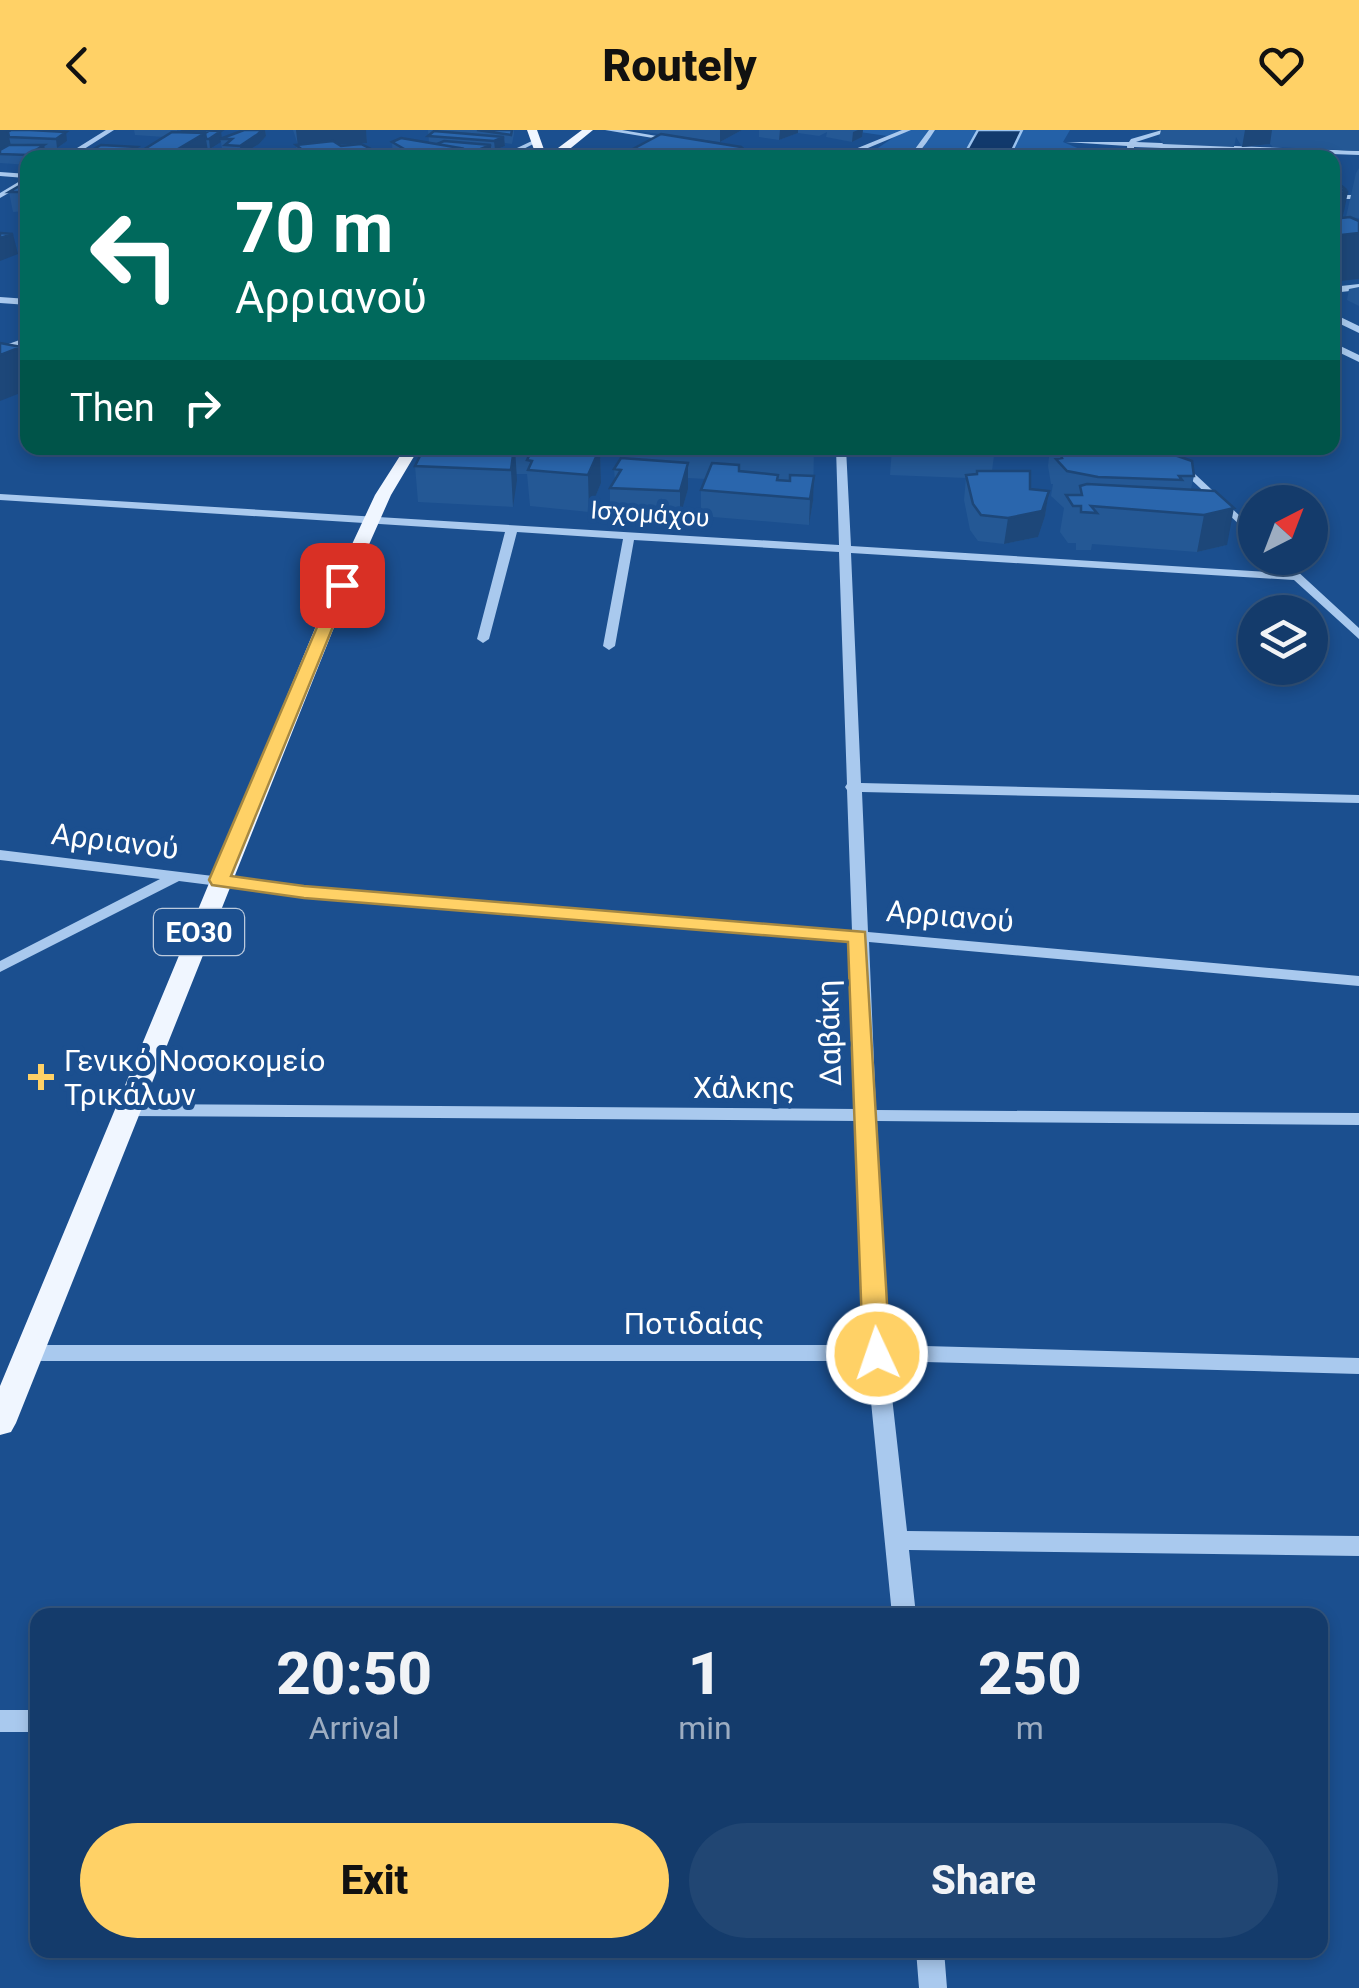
<!DOCTYPE html>
<html lang="en">
<head>
<meta charset="utf-8">
<style>
	body { margin:0; font-family:Roboto,sans-serif; background:#214673; color:#f1f3f6; height:100vh; display:flex; flex-direction:column; font-size:38px; white-space:nowrap }
	* { box-sizing:border-box; margin:0 }
	p { font-size:32px; color:#9dadc1 }
	.icon { flex:none; width:55px; height:55px; fill:none; stroke:currentColor; stroke-width:2; stroke-linecap:round; stroke-linejoin:round }
	.map { position:relative; flex:1; overflow:hidden }
	.sheet { position:absolute; left:30px; top:1478px; width:1298px; height:350px; display:flex; flex-direction:column; background:#143b6b; border-radius:20px; box-shadow:0 5px 15px #0003,0 0 0 2px #33557e }
	.sheet>* { flex:none }
	.guide { position:absolute; left:20px; top:20px; width:1320px; height:305px; border-radius:20px; box-shadow:0 5px 15px #0003,0 0 0 2px #33557e; background:#00695c; color:#fff; overflow:hidden }
	.needle { width:65px; rotate:42deg }
	.controls { position:absolute; left:1238px; top:355px; display:grid; gap:20px }
	.controls a { display:grid; place-items:center; width:90px; height:90px; border-radius:50%; background:#143b6b; box-shadow:0 5px 15px #0003,0 0 0 2px #33557e; font-size:50px }
	.pin { position:absolute; display:grid; place-items:center; width:85px; height:85px; color:#fff; margin:-42px; border-radius:20px; box-shadow:0 5px 15px #0006 }
	.me { position:absolute; width:110px; margin:-55px; rotate:357deg; stroke-linejoin:round; filter:drop-shadow(0 0 8px #0008) }
	.turn { display:flex; align-items:center; gap:35px; height:210px; padding:0 50px; font-size:45px }
	.turn .icon { width:130px; height:130px; stroke-width:2.5 }
	.turn b { display:block; font-size:70px; line-height:85px }
	.then { display:flex; align-items:center; height:95px; padding:0 50px; background:#0003; gap:20px; font-size:38px }
	.eta { display:flex; justify-content:space-evenly; align-items:center; height:170px; text-align:center }
	.eta b { font-size:60px; font-weight:800; line-height:70px }
	.action { display:flex; gap:20px; margin-top:auto; padding:20px 50px }
	.action a { flex:1; height:115px; border-radius:60px; background:#ffd166; color:#111; font-size:40px; font-weight:800; line-height:115px; text-align:center }
	.action a+a { background:#214673; color:#f1f3f6 }
	header { display:flex; justify-content:space-between; align-items:center; height:130px; padding:0 50px; background:#ffd166; color:#111; font-size:45px; font-weight:800 }
	.map>svg:first-child { display:block }
</style>
</head>
<body>
<header><svg class="icon" aria-label="back" viewBox="0 0 24 24"><path d="M15 5l-7 7 7 7"/></svg>Routely<svg class="icon" aria-label="heart" viewBox="0 0 24 24"><path d="M12 20l-8-8c-3-5 5-10 8-4 3-6 11-1 8 4z"/></svg></header>
<div class="map">
<svg width="1359" height="1858" viewBox="0 0 1359 1858">
	<rect width="100%" height="100%" fill="#1b4f8f"/>
	<path fill="#2461a8" d="M846,0h132l-15,28 -91,-1 3,-7 19,-13z
		M1022,0h48l-7,12 36,15 -90,1z"/>
	<path fill="#123a6d" stroke="#9cc4f0" stroke-width="2.5" d="M978,0h44l-13,27h-46z"/>
	<g fill="none" stroke-linecap="round" stroke-linejoin="round">
		<path fill="#a9c9ee" fill-rule="evenodd" d="M106,0h8l-44,28h-9z
			M605,0h17l58,10 -3,2z
			M902,0h9l-67,28h-11z
			M929,0h6c-9,13 -16,28 -33,28l13,-9z
			M1162,0h11l-37,12 223,9v4l-225,-8 1,11h-7l-1,-12 -61,-4h63l2,-3z
			M534,10l5,1 -33,17h-10z
			M722,15l71,11 3,2h-20l-56,-10z
			M0,42l28,2v8l-28,16v-5l25,-15 -25,-2z
			M1332,65h27v4h-27z
			M1359,154v6l-27,3v-6z
			M0,167l28,2v6l-28,-2z
			M1332,183l27,13v7l-27,-13z
			M28,207v6l-28,10v-6z
			M1332,212l27,13v7l-27,-13z
			M836,318h10l5,98 435,27 -15,-15h12l76,70v11l-65,-59 -443,-27 10,230 498,12v8l-497,-11 6,140 491,44v10l-490,-44 7,168 483,3v12l-482,-4 10,224 472,13v16l-471,-13 19,170 452,5v20l-450,-6 7,65h-24l-25,-254h-838l-7,-2 -3,-6 3,-6 7,-2h837l-7,-224 -730,-5 -9,-6 9,-6 729,5 -5,-169 -549,-43 -125,-16 -179,91v-11l160,-82 -160,-19v-10l304,37 548,44 -5,-141 -2,-3 2,-3 -8,-232 -205,-12 -19,106 -6,4 -6,-4 20,-107 -106,-7 -28,107 -6,4 -6,-4 28,-107 -505,-32v-6l839,51z
			M1157,318h10l88,82v9z
			M0,1580h38v22h-38z
			M916,1820h28l3,38h-28z"/>
		<path fill="#f0f6ff" fill-rule="evenodd" d="M527,0h10l10,28h-10z
			M582,0h11l-27,22h-8v-4z
			M405,318h14l-28,47 -40,90 -335,838 -5,9 -11,3v-49l333,-801 42,-90z"/>
	</g>
	<path fill="#245895" d="M0,0l67,11 -10,7h-12l1,6 -5,4h-13v7l-28,-2z
		M134,0h43v2l45,6 22,-8h21l1,6 -7,8 -13,8 -19,2 -1,-5h-4l-1,-7 -11,7h-2v2l-11,7h-53l-1,-8 21,-13 -29,-2z
		M293,0h73l1,13 -29,2 35,5 1,8h-76l-2,-13h2z
		M428,0h86v4l-2,10 -7,-1v3l-10,4h-4v4l-8,4h-90l-1,-16 37,1z
		M630,0h112l-22,12z
		M759,0h104l-1,7 -10,5 -26,-5 1,-5 -8,4 -21,-3 -19,7 -20,-3z
		M1161,0h198v21l-86,-4 -3,-3 -28,3 -6,-10 -2,10 -71,-3 -4,-6z
		M633,19l113,2v7h-113z
		M1359,38v50l-13,-1 10,-44z
		M28,51v30l-15,1 -4,-20z
		M1332,52l13,10 -2,26 16,61 -27,3z
		M1359,157v19l-12,-6 2,-11z
		M28,219v14l-3,-1 -2,-12z
		M424,318h176l1,35 -12,29 -59,-6 -3,-32h-11l-3,33 -95,-5 -3,-36z
		M623,318h191l-1,53 -4,24 -108,-9v-26l5,-11 -18,-1v11l-8,28 -70,-3v-26l5,-8 -1,-11 9,-11z
		M892,318h103l-3,23 38,18 19,2 -4,25 -7,21 -34,7 -26,-3 -8,-11 -6,-30 2,-22 -76,-3z
		M1050,318h108v3l36,25 -3,13 36,56 -30,7 -105,-8 -1,6h-15v-7h-8l-8,-11 4,-24 -13,-12 2,-12h-2l-3,-18z"/>
	<path fill="#1d4779" d="M0,0h12l-3,7 3,13 -12,4z
		M262,0h3l1,6 -7,8 -18,11 -1,-9z
		M296,0h70l1,13 -69,4z
		M720,0h22l-22,12z
		M780,0h18v3l-19,7z
		M858,0h5l-1,7 -10,5 1,-10z
		M1245,0h27l-2,14 -28,3z
		M221,1l1,8h-2l1,3 -11,7 -1,-10z
		M66,2l1,9 -10,7 -1,-9z
		M205,3l3,18 -11,7h-23l-1,-6z
		M504,7l1,9 -10,4 -1,-9z
		M44,15l2,9 -5,4h-12l-1,-3z
		M491,15v9l-8,4h-9l-1,-6z
		M137,17l1,9 -18,2z
		M460,18v10h-25z
		M373,20l1,8h-65v-3z
		M746,21v7h-21z
		M1345,59l-1,4 4,-1 -9,43h-7v-40z
		M1359,103v46l-27,3 9,-47z
		M13,104l5,20 -18,7v-23z
		M21,217l7,28v15l-28,11v-46z
		M515,318l2,32 -4,27 -2,-37z
		M600,318l1,35 -12,29 -1,-37z
		M688,333v26l-8,28v-26z
		M814,346l-1,25 -4,24 1,-26z
		M1049,361l-4,25 -7,21 -34,7 4,-26z
		M1234,378l-7,37 -30,7 7,-37z"/>
	<path fill="#2a66ad" stroke="#1d4779" stroke-width="2.5" d="M11,0h19l36,2 -10,7 -47,-2 -1,-5z
		M184,0h11l26,1 -12,8h-3l-1,-6 -24,-1z
		M244,0h18l-4,4 -18,12 -15,-1 7,-6h-12z
		M477,0h35l-1,5z
		M434,1l70,6 -10,4 -66,-5z
		M172,2l33,1 -32,19 -30,-2z
		M661,4l80,13 5,4 -21,7h-49l-43,-9z
		M401,8l59,10 -25,10h-15l-28,-16z
		M333,11l8,5 20,-2 12,6 -64,5 -13,-10z
		M444,11l47,4 -18,7 -13,-1v-3l-23,-4z
		M9,15h35l-16,10 -28,-1v-4z
		M101,15l36,2 -17,10 -35,-3z
		M248,21l9,7h-39l2,-4z
		M28,51v11h-19z
		M1332,52l7,2 6,5 -4,1 7,2 -16,3z
		M1350,87l9,4v12l-18,2 -9,-1v-15z
		M0,103l13,1 -13,4z
		M0,213l21,4 -21,8z
		M424,318h29l-1,6 23,1 4,-7h35l-3,22 -96,-4z
		M515,318h23l-1,2z
		M540,318h60l-12,27 -60,-5 4,-9 -5,-1 3,-6h7z
		M892,318h80l-1,5 -79,-3z
		M1059,321h104l29,10 2,15h-15l3,4 -84,-3 -31,-6 -11,-12 6,-1z
		M621,328l67,5 -8,28 -70,-3 11,-18 -7,-1z
		M712,333l27,2v6l39,4 -1,5 13,1v-6l24,1 -4,23 -109,-9z
		M977,341h53v18l19,2 -7,20 -34,7 -27,-3 -8,-11 -7,-29 11,-1z
		M1087,354l128,7 19,17 -30,7 -113,-9 6,7 -16,-1v-6h-8l-7,-11h16l-2,-9z"/>
	<path fill="#ffd166" stroke="#a68842" stroke-width="2.5" d="M342,450l8,5 -119,291 73,10 561,46 25,422 -4,7h-19l-4,-7 -15,-412 -544,-44 -92,-13 -3,-5 126,-295z"/>
	<path fill="#ffd166" stroke="#1b4f8f" stroke-width="4" d="M36 932h10v10h10v10h-10v10h-10v-10h-10v-10h10z"/>
	<g text-anchor="middle" dominant-baseline="central" stroke-width="10" stroke-linejoin="round" paint-order="stroke">
		<g font-size="25" fill="#fff" stroke="#1b4f8f">
			<text transform="translate(650 384) rotate(4)">Ισχομάχου</text>
		</g>
		<rect fill="#1b4f8f" stroke="#bbcadd" stroke-width="2.5" x="154" y="779" width="90" height="46" rx="8"/>
		<g font-size="28" font-weight="bold" fill="#fff">
			<text x="199" y="802">ΕΟ30</text>
		</g>
		<g font-size="30" fill="#fff" stroke="#1b4f8f">
			<text transform="translate(115 711) rotate(7)">Αρριανού</text>
			<text transform="translate(950 786) rotate(5)">Αρριανού</text>
			<text transform="translate(829 903) rotate(-92)">Δαβάκη</text>
			<text x="744" y="957">Χάλκης</text>
			<text x="694" y="1193">Ποτιδαίας</text>
		</g>
		<g font-size="30" fill="#fff" stroke="#1b4f8f" text-anchor="start">
			<text x="64" y="930">Γενικό Νοσοκομείο<tspan x="64" dy="34">Τρικάλων</tspan></text>
		</g>
	</g>
</svg>
<div class="controls">
<a><svg class="needle" viewBox="-14 -14 28 28"><path d="M0-13l5 13h-10z" fill="#e53935"/><path d="M0 13l5-13h-10z" fill="#9dadc1"/></svg></a>
<a><svg class="icon" aria-label="layers" viewBox="0 0 24 24"><path d="M12 4l9 5-9 5-9-5zM3 14l9 5 9-5"/></svg></a>
</div>
<div class="pin" style="left:342px;top:455px;background:#d93025"><svg class="icon" aria-label="arrive" viewBox="0 0 24 24"><path d="M6 21V4h12l-3 4 3 4H6"/></svg></div>
<svg class="me" style="left:877px;top:1224px" viewBox="-20 -20 40 40"><circle r="17" fill="#ffd166" stroke="#fff" stroke-width="3"/><path d="M0-11L8 9 0 5-8 9z" fill="#fff"/></svg>
<div class="guide">
<div class="turn"><svg class="icon" aria-label="left" viewBox="0 0 24 24"><path d="M17 20v-9H6M10 6l-5 5 5 5"/></svg><div><b>70 m</b>Αρριανού</div></div>
<div class="then">Then<svg class="icon" aria-label="right" viewBox="0 0 24 24"><path d="M7 20v-9h11M14 6l5 5-5 5"/></svg></div>
</div>
<section class="sheet">
<div class="eta">
<div><b>20:50</b><p>Arrival</p></div>
<div><b>1</b><p>min</p></div>
<div><b>250</b><p>m</p></div>
</div>
<div class="action"><a>Exit</a><a>Share</a></div>
</section>
</div>
</body>
</html>
